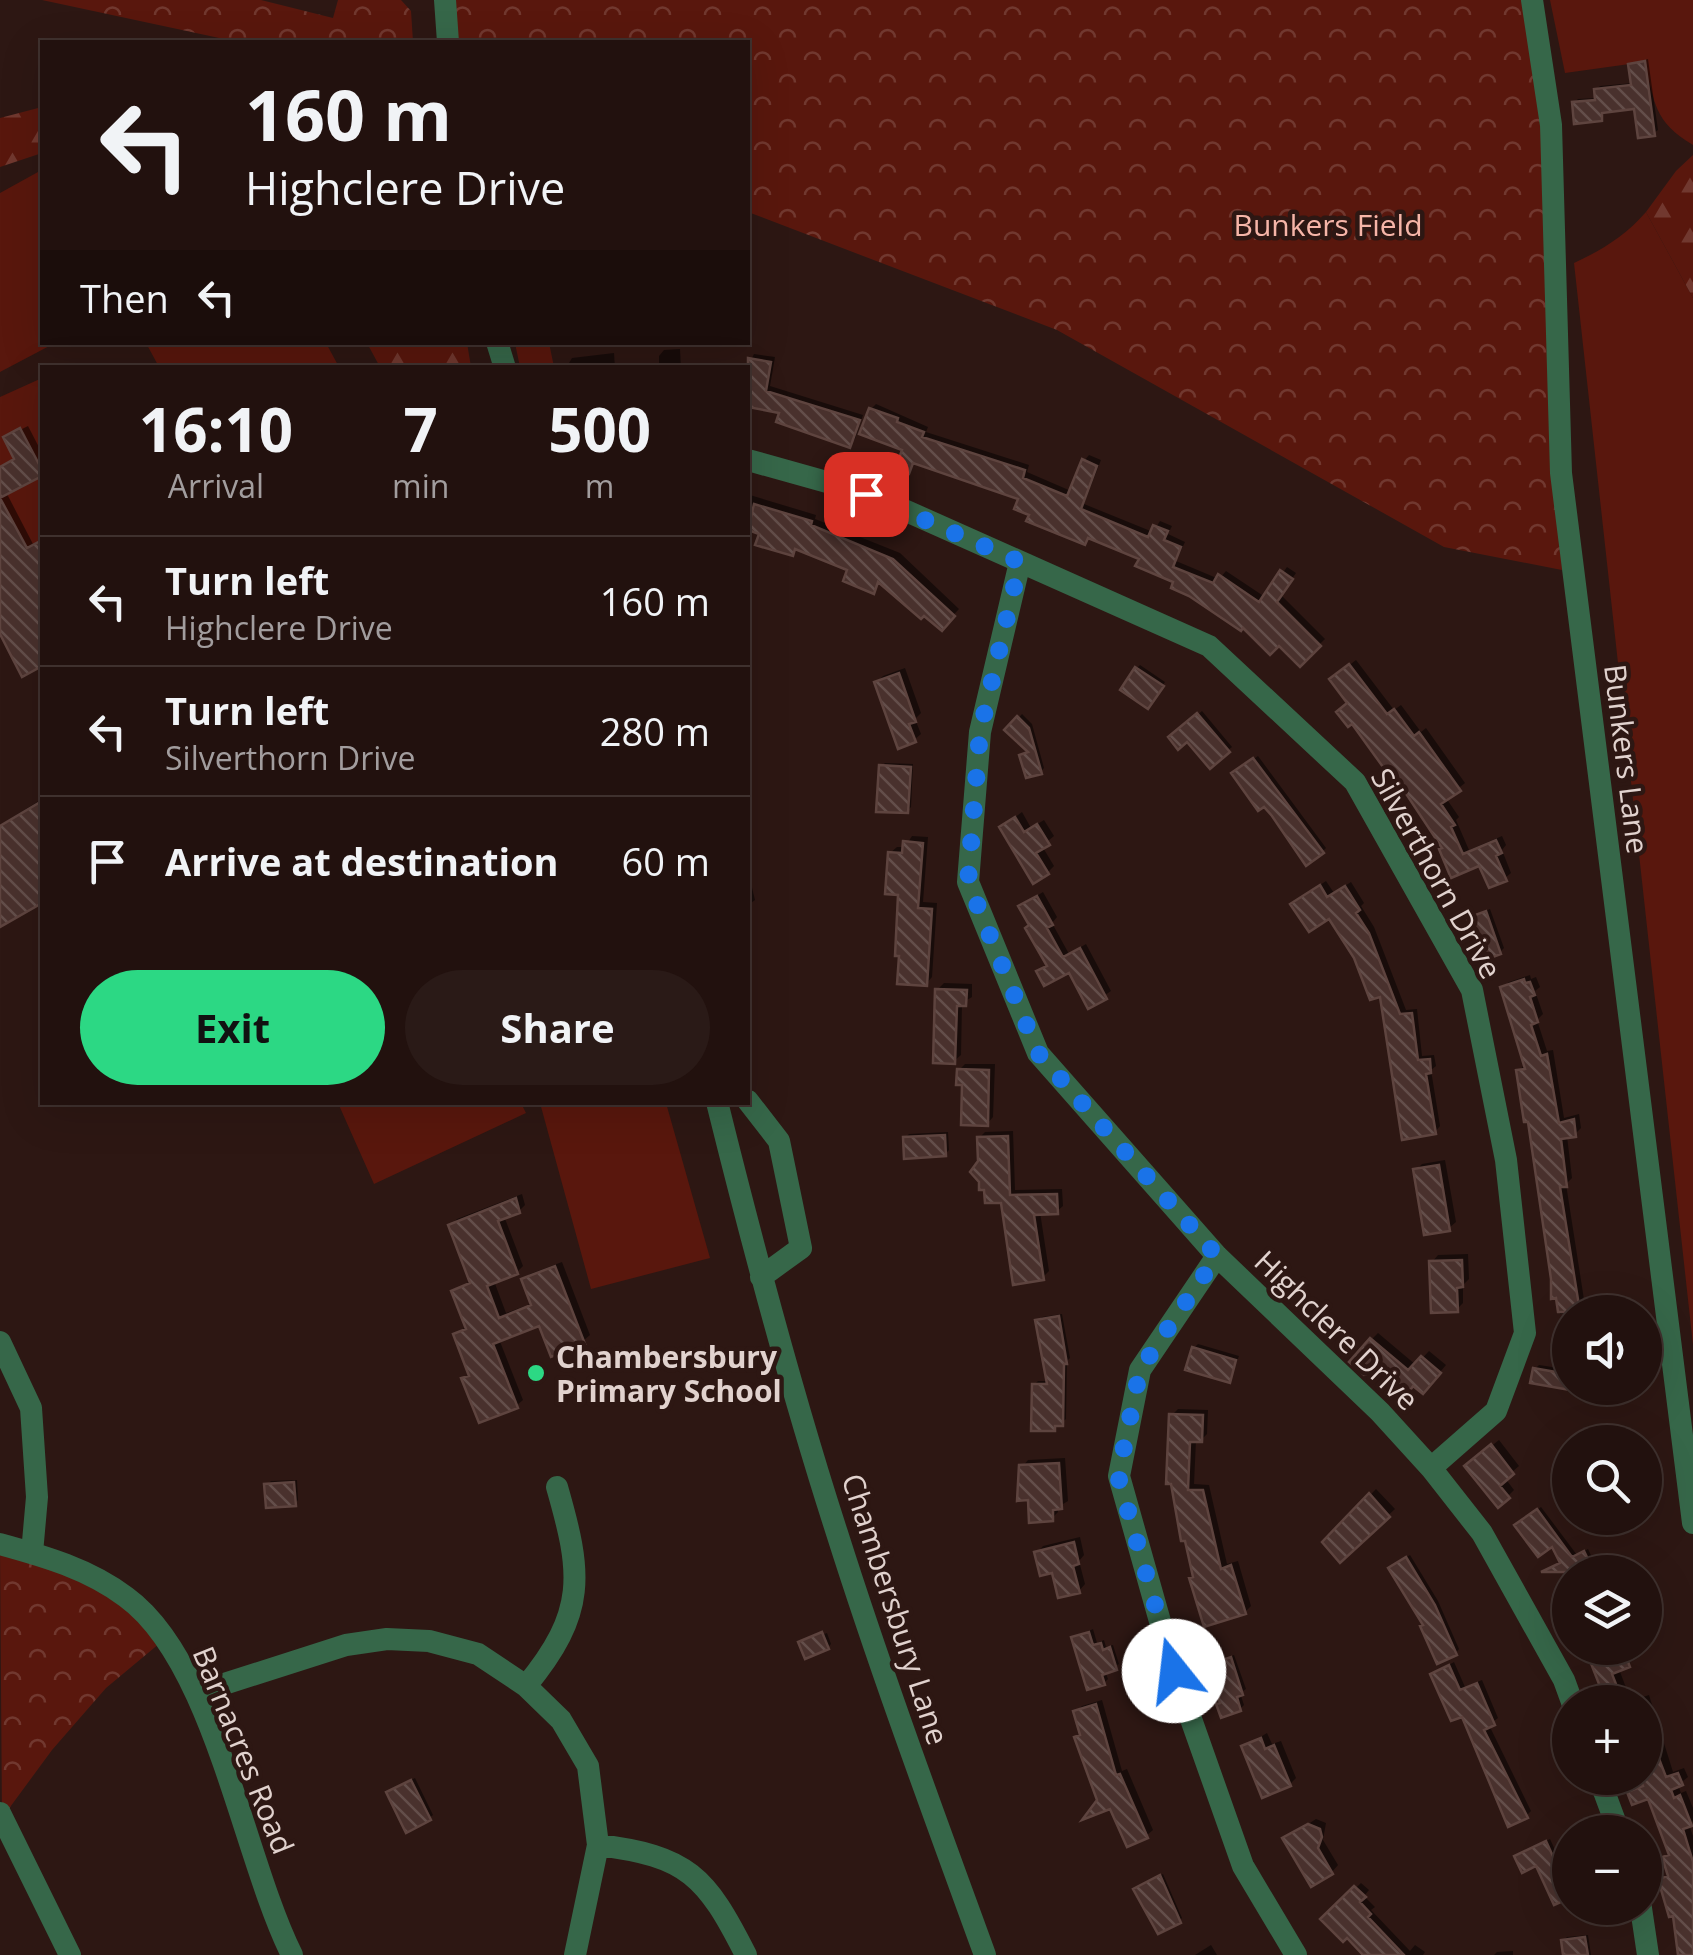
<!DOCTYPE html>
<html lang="en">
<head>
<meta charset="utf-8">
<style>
	body { margin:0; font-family:"Open Sans",sans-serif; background:#2a1a17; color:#f1f3f6; height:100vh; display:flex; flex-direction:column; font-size:38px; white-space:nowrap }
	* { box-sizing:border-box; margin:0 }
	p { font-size:32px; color:#a29d9e }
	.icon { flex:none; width:55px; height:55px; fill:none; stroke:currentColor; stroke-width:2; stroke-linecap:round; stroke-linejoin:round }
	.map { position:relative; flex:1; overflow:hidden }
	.panel { position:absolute; left:40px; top:365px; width:710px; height:740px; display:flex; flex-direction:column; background:#22110e; border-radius:0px; box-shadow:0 10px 40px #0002,0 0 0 2px #3f312e }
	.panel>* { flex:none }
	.banner { position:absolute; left:40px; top:40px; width:710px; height:305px; border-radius:0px; box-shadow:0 10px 40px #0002,0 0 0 2px #3f312e; background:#22110e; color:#f1f3f6; overflow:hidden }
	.fabs { position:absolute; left:1552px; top:1295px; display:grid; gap:20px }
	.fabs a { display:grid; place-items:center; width:110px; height:110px; border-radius:50%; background:#22110e; box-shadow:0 10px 40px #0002,0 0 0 2px #3f312e; font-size:50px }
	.pin { position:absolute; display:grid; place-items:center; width:85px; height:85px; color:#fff; margin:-42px; border-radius:20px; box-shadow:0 5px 15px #0006 }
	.me { position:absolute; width:110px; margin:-55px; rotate:344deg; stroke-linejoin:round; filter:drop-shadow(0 0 8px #0008) }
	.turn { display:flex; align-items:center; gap:35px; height:210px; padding:0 40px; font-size:45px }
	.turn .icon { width:130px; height:130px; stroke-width:2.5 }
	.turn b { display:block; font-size:70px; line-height:85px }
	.then { display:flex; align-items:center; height:95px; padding:0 40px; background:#0003; gap:20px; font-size:38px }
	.eta { display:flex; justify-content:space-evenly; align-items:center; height:170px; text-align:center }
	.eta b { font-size:60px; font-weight:700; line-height:70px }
	.primary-button { display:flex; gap:20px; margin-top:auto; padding:20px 40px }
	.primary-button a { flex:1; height:115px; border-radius:60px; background:#2cd884; color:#111; font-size:40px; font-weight:700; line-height:115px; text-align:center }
	.primary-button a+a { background:#2a1a17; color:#f1f3f6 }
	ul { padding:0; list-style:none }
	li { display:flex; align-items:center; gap:30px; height:130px; padding:0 40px; border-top:2px solid #3f312e }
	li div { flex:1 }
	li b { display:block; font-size:38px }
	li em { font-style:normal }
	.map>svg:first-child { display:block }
</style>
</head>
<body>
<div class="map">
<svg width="1693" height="1955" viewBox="0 0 1693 1955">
	<defs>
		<pattern id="forest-firs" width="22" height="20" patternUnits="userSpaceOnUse" patternTransform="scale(2.5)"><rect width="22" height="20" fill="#59170d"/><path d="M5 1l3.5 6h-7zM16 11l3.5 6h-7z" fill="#71382f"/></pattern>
		<pattern id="park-crowns" width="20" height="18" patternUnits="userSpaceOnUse" patternTransform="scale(2.5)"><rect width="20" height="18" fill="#59170d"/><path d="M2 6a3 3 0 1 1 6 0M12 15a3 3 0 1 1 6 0" fill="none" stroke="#71382f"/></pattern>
		<pattern id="building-back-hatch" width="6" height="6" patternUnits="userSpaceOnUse" patternTransform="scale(2.5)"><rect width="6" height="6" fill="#49312d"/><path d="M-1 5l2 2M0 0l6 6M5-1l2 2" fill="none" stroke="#634e4a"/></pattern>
	</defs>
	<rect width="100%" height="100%" fill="#2d1713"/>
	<path fill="#59170d" d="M1550,0h143v145c-40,-24 -37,-41 -49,-83l-79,11z
		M38,172l4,8v162l13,1 -55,29v-179z
		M1646,212l47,86v1047l-119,-1082c28,-13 51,-27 72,-51z
		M146,343h180l13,24h-180z
		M42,378v278l-5,2 -37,-87v-174z
		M338,1103h183l5,10 -152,71z
		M540,1103h126l44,155 -119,31z"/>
	<path fill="url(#forest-firs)" d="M42,107v46l-42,14v-49z
		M1693,155v143l-47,-86 30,-41z
		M367,343h100l4,24h-91z
		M515,343h34l5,24h-34z"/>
	<path fill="url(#park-crowns)" d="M42,0h219l72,18 5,-18h63l10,11 2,31h-175z
		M454,0h1076l20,146 12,424 -118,-23 -387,-217 -309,-118v-170h-290z
		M0,1545l76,23 90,70 -60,50 -54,62 -50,68z"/>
	<path fill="#0007" d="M1648,59l10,71 -4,3 -18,-26 -31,3 -4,9 -27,-16 4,-4 19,-1 -1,-8 4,-4 33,-3 -3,-18z
		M680,349l1,19h-22v-12l5,-6z
		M614,353l1,15h-49l6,-10z
		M754,354l21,3 -5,29 93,29 -8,24 -6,6 -67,-34 -34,-6 -1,-37z
		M876,404l52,23 -2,5 103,33 -2,7 44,19 13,-30 5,-6 12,5 -17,44 69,28 7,-11 12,5 -4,8 17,8 -9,19 43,18 7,-8 39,26 22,-30 9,6 -15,22 44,44 -25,24 -21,-21 -36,-17 -101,-68 -52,-21 -6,6 -52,-29 -11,-15 -105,-37 -7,10 -4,-23 -34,-39z
		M28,426l14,27v20l-36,19 27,52 9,-5v124l-19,10 -23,-43v-164l16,-9 -10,-20z
		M748,492l2,3 66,20 -1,4 85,34 59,56 -18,19 -60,-47 -8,10 -22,-22 -53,-21 -6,6 -30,-23h-14z
		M1356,660l38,50 7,-5 20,27 5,-4 39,55 -19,15 13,19 -3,3 13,30 33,-14 4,9 -4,5 9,23 -6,5 -24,-16 -37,-15 -94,-144 -12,-29z
		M1140,665l25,17 -13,20 -16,-33z
		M905,668l16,45 -6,6 6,15 -7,6 -38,-57 7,-7z
		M1202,711l30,36 -22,18 -22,-27h-17z
		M1022,714l10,10 12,44 -3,3 -19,-15 8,-5 -22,-21z
		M1258,756l68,92 -3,3 -85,-81z
		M885,763l28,1 -2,43 -4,4 -26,-44z
		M42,799v101l-42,24v-99z
		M1022,812l9,16 13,-8 10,16 -12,10 12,20 -6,6 -46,-45z
		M912,836l16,1 -5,65 14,1 -5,74 -6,7 -36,-131 7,-6h8z
		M748,871l7,29 -7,5z
		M1326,881l8,12 17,-11 13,21 -3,3 13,21 32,83 11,-1 5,47 12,-1 2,11 -5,4 9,56 -5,6 -53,-139 -52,-77 -31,-17z
		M1043,892l14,25 -5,6 17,31 17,-10 25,47 -22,15 -19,-36 -31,2 10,-8 -18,-40 -4,-22z
		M1490,909l14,39 -4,4 -30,-34z
		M1530,975l1,4 5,-2 4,10 -5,4 8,23 -6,6 10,31 6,-1 11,68 15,-4 2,14 -6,6 -8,2 5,42 -6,6 19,122 -6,6 -19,2 -30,-195 -11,-48 7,-8 -23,-75 6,-6z
		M944,983l28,1v13l-10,6 -1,52 -7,6 -17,-71z
		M965,1064h30l-2,53 -6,7 -28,-54z
		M1013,1131l2,59 47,-1 1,17 -7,6h-16l9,59 -6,6 -62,-115 -2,-24 6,-6z
		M948,1132l1,18 -4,4 -40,-16 4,-4z
		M1445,1160l11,62 -7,6 -33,-58 6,-6z
		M522,1194l3,11 -6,6 -15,5 19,50 -6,6 -23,9 12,32 27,-10 -9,-23 6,-6 32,-12 28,73 -7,6 -42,-18 -42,16 24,61 -7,6 -52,-27 6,-6 -14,-39 11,-8 -13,-35 18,-11 -21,-55 6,-6z
		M1468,1254l1,25 -6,6v18l-6,6 -25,-47 6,-7z
		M1062,1314l8,44 -3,3 -1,58 -12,10 -20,-44 4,-4h11l-11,-60 4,-4z
		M1378,1333l38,32 13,-14 17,14 -17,20 -45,-17 -13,-28z
		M1568,1333l2,1v53l-35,-18 4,-4 20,3 6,-31z
		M1198,1344l41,12 -10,24 -35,-32z
		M1178,1409l30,1 -1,24 -6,6h-5l-2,44 15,1 18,79 11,-3 13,45 -6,6 -50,-37 -23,-160z
		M1499,1440l20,26 -14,12 9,12 -6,6 -34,-36z
		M1065,1458l3,43 -10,6v5l-6,6 -22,-20 -8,-31 6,-7z
		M297,1480l1,20 -3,4 -28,-19 4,-4z
		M1376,1489l19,20 -54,50 -16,-17z
		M1541,1507l36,48 11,-6 11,23h-29v7l-17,-36 -32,-21z
		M1080,1537l4,18 -5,6 6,23 -6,7 -42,-38 6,-7z
		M1410,1555l28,46 21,48 -3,4 -30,-29 -31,-60z
		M1093,1629l4,14 7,-3 2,7 7,-2 6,19 -14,7 3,8 -4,4 -30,-45z
		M827,1633l4,11 -3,3 -26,-4z
		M1588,1648h41l4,11 -14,10 12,32 18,-6 24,77 11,-4 4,9 -10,8 3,8 5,-2 7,17v13l-4,4 4,11v119h-12l-5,-43 -15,-32 9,-8 -5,-15 6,-5 -22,-56 -19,-4 14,-9 1,-81h-36z
		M1234,1655l12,34 -6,4 4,12 -4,4 -17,-7 -13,-37z
		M1454,1662l11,25 17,-7 16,38 -9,7 42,86 -5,5 -63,-103 -30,-39z
		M1102,1700l20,71 5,-2 26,61 -7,6 -34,-31 -12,-4 -23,-63 5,-6 -6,-20 6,-6z
		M1267,1733l5,11 9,-3 15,37 -6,6 -46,-37z
		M415,1778l18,37 -4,3 -37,-29z
		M1316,1819l10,4 -3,17 15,25 -6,7 -47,-33z
		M1550,1839l20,44v12l-32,-32 -21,-7z
		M1163,1874l19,44 -3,3 -40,-35z
		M1361,1883l8,7 -5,6 11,11 -4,3 39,41 5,-6 10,7 -2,3h-57l-19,-20 -24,-16z
		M1588,1935l3,20h-26l-2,-14 4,-4z
		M1211,1945l6,10h-22z
		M1513,1951v4h-19l3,-3z"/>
	<path fill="url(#building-back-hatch)" stroke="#5e443f" stroke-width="2.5" d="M1645,61l10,75 -17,2 -4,-29 -32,4v8l-28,3 -2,-22 23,-2 -1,-11 37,-4 -3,-21z
		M748,358l23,4 -5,29 94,29 -10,28 -74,-26 3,-9 -31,-6z
		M869,408l29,10 -1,4 27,10 -2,5 103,33 -2,8 44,18 15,-37 15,7 -16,43 67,28 5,-12 15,6 -4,9 17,7 -8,20 40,16 5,-9 41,28 21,-32 13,9 -16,23 44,44 -21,21 -21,-21 -9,9 -27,-27 -2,3 -52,-35 -18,-8 2,-6 -38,-16 4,-7 -51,-21 -3,7 -59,-24 3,-6 -15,-6 4,-10 -105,-36 -4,11 -14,-5 7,-19 -43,-16z
		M20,428l22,42v6l-42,22 27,50 15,-8v126l-20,11 -22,-43v-167l14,-8 -11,-22z
		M754,504l58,17 -1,4 82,34 62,57 -13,15 -18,-15 -3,3 -43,-37 -4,12 -31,-13 4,-11 -52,-21 -2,7 -38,-11 4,-11 -11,-4z
		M1349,664l38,50 7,-5 20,27 5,-4 42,59 -20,13 14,21 -4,2 12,27 33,-14 6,13 -6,3 11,25 -18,7 -10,-22 -28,12 -12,-29 3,-1 -43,-65 -3,2 -44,-61 -4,3 -12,-15 11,-9 -18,-24z
		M1135,667l29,19 -16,23 -28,-19z
		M899,673l17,49 -7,2 7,18 -18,7 -24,-67z
		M1197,713l33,39 -20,17 -23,-27 -9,8 -10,-13z
		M1017,716l12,12 13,46 -16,4 -7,-23 9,-3 -24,-22z
		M1253,758l71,95 -18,13 -34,-50 -8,-9 -6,4 -27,-38z
		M879,765l32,2 -3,46 -32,-1z
		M42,801v102l-42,24v-101z
		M1015,817l9,15 13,-8 13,21 -14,8 13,21 -16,10 -34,-57z
		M903,841l20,2 -5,65 14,1 -5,77 -30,-2 2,-28h-4l3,-61 -13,-1 3,-42 14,1z
		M1320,885l7,12 18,-11 15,24 -4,3 13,20 31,81 12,-1 6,47 12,-1 1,14 -5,1 10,60 -34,6 -22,-143 -10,3 -16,-42 -25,-39 -20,13 -19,-28z
		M1037,896l16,29 -6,3 16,29 17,-9 27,51 -19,10 -19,-36 -25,13 -8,-15 11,-5 -22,-38 4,-3 -11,-19z
		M1486,911l15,43 -19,7 -15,-43z
		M1524,979l1,4 5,-1 5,13 -5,2 8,25 -7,3 10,31 6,-2 12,69 15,-4 2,18 -15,2 6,48h-7l20,125h-22l-2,-14 -5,1v-20l-23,-157h-4l-8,-52 9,-1 -25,-82z
		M935,989l32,1 -1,16h-9l-2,58 -22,-1z
		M957,1069l32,1 -1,56 -27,-1 1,-40h-6z
		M945,1135l1,21 -42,3 -1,-22z
		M1008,1136l2,59 47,-1 1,20 -24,1 10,65 -31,5 -12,-82h-16l-1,-13h-5v-8l-9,-10 8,-11 -1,-24z
		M1439,1165l11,66 -26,4 -11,-66z
		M516,1198l4,15 -22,8 20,53 -31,12 12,32 32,-13 -10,-26 34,-13 30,78 -34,13 -12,-31 -46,18 25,64 -39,15 -18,-45 8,-2 -16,-42 13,-5 -15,-38 19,-8 -22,-58z
		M1462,1260l1,27 -6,1 1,24 -27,1 -2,-52z
		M1059,1316l8,48h-3l-1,62h-8v5h-24l1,-47h15l-12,-64z
		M1370,1338l38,32 13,-14 20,17 -18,21 -10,-8 -4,6 -26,-21 -19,4 -15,-13z
		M1562,1339l8,1v50l-40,-7 3,-15 23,4z
		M1192,1347l44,13 -6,23 -45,-13z
		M1169,1414l34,1 -1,27h-12l-2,48h15l18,79 10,-4 15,49 -42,13 -15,-49 4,-1 -8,-36h-4l-10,-57h-5z
		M1491,1444l23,30 -14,12 10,12 -12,10 -34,-42z
		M1059,1463l3,46 -9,1v11l-24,2 -1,-23 -11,1 2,-36z
		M294,1482l2,24 -30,2 -2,-24z
		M1369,1493l21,24 -50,46 -18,-21z
		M1537,1509l35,48 12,-6 10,21h-53l19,-9 -8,-16 -14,10 -24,-32z
		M1074,1542l5,22 -6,2 7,27 -22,5 -6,-25 -12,3 -6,-24z
		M1406,1557l29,48 22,50 -20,9 -17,-38 3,-1 -35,-57z
		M822,1632l7,17 -24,10 -7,-17z
		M1089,1632l4,13 8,-2 2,7 7,-3 7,23 -15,5 3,10 -18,5 -16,-53z
		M1585,1648h35l5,6 5,13 -18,7 11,28h-17z
		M1231,1657l12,38 -6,2 4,14 -20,7 -5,-14 4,-1 -13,-38z
		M1449,1665l11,25 17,-7 18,42 -11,5 44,88 -20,9 -46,-110 -11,4 -21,-47z
		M1096,1704l20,71 4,-1 28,64 -21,9 -17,-38 -28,11 15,-20 -23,-63 6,-2 -7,-24z
		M1646,1725l20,52 12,-4 5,12 -12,5 3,8 6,-3 12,31 -9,3 10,33v93h-15l-5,-39 -4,1 -11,-38 10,-3 -6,-19 7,-2 -21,-56 -16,6 -5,-13 16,-6 -2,-5 4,-1z
		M1261,1738l4,11 9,-4 17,41 -29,12 -21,-52z
		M411,1780l20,40 -25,13 -20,-41z
		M1308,1824l12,5 2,8 -4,11 15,26 -22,13 -29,-49z
		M1546,1841l24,53v4l-16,7 -18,-39 -14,7 -8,-17z
		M1160,1875l21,48 -23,11 -25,-45z
		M1354,1886l12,11 -6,5 11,12 -3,3 36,38h-41l-16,-17 -4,4 -23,-23z
		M1585,1937l3,18h-25l-2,-15z"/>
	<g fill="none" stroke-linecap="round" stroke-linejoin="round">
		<path stroke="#366749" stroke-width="22" d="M445,0l3,42
			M1532,0l19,125 10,348 132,1050
			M497,342l8,26
			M748,460l118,33 343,153 146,136 117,208 34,170 19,173 -29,78 -65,57
			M1020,562l-40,170 -12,150 70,171 179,203 163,156 51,56 51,65 82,147 8,22
			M748,1101l31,40 22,107 -40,29
			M717,1102c36,145 74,289 120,431 45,142 97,282 148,422
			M1217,1256l-77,114 -21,106 55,195 69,195 53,89
			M0,1342l31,66 6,89 -5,56
			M0,1544c44,12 89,25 126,53 88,64 117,260 166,358
			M526,1686c61,-74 56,-112 31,-199
			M196,1693l150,-48 41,-6 42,2 49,13 48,32 35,34 27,46 10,79 -23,110
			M1599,1778l20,54
			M0,1813l70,142
			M598,1845c90,11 108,31 148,110
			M1641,1908l7,47"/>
	</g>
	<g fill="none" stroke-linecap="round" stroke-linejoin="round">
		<path stroke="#1a73e8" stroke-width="18" stroke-dasharray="0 32.4" d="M866,494l154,68 -40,170 -12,150 70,171 179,203 -77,114 -22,106 56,195"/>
	</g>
	<circle fill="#2cd884" stroke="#2d1713" stroke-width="4" cx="536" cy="1373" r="10"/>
	<g text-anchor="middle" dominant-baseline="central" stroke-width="9" stroke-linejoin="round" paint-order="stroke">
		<g font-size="30" fill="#f6b5a8" stroke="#2d1713">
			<text x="1328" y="224">Bunkers Field</text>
		</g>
		<g font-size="30" fill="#e1d2ce" stroke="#2d1713">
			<text transform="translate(1627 759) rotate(83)">Bunkers Lane</text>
			<text transform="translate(1437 873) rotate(61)">Silverthorn Drive</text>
			<text transform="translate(1337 1330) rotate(44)">Highclere Drive</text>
			<text transform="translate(896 1609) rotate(72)">Chambersbury Lane</text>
			<text transform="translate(244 1750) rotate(68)">Barnacres Road</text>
		</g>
		<g font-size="30" font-weight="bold" fill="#e1d2ce" stroke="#2d1713" text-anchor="start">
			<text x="556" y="1356">Chambersbury<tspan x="556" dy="34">Primary School</tspan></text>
		</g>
	</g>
</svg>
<div class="fabs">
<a><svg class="icon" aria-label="sound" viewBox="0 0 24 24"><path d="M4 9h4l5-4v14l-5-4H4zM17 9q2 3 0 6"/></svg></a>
<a><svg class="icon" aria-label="search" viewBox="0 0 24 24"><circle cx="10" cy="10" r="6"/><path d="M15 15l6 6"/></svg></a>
<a><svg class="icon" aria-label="layers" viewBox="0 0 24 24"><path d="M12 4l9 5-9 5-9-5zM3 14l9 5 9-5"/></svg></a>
<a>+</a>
<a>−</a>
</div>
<div class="pin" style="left:866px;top:494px;background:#d93025"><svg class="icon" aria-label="arrive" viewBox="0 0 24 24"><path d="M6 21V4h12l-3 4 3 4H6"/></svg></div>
<svg class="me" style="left:1174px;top:1671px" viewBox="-20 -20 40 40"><circle r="19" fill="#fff"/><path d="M0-13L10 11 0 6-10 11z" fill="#1a73e8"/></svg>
<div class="banner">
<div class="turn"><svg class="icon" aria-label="left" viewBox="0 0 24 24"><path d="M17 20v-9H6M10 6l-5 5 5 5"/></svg><div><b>160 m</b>Highclere Drive</div></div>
<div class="then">Then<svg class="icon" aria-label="left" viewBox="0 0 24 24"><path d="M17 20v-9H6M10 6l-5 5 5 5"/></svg></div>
</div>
<section class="panel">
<div class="eta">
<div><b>16:10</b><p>Arrival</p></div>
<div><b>7</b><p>min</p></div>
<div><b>500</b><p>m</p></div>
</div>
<ul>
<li><svg class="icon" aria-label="left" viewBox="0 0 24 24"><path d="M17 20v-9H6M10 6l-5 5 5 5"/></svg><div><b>Turn left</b><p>Highclere Drive</p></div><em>160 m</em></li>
<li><svg class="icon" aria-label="left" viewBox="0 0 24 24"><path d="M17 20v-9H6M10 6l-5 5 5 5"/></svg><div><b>Turn left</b><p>Silverthorn Drive</p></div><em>280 m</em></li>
<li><svg class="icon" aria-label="arrive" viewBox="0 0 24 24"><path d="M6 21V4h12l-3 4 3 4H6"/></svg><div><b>Arrive at destination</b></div><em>60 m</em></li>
</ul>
<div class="primary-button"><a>Exit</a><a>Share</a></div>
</section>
</div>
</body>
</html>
